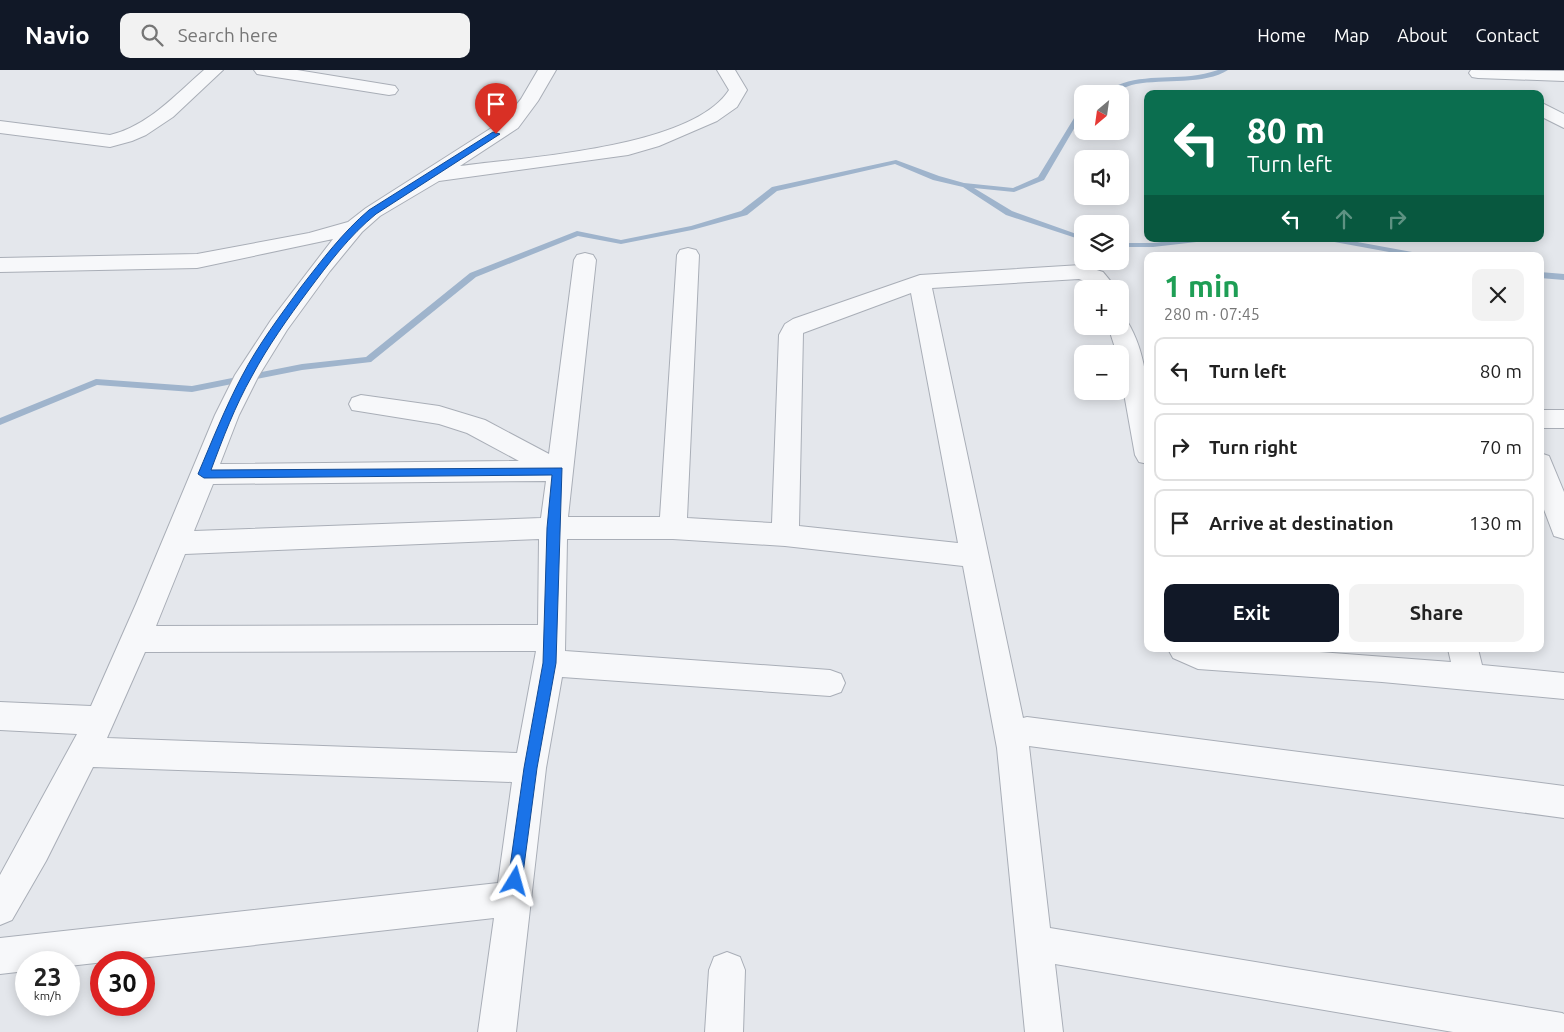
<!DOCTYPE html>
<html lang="en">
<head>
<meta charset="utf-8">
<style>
	body { margin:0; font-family:Ubuntu,sans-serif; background:#f2f2f2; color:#222; height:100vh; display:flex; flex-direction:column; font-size:19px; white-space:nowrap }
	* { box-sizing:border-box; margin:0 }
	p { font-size:16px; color:#767676 }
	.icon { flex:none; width:28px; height:28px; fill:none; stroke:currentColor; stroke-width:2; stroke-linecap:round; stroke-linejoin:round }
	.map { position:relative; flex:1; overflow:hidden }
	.side { position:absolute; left:1144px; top:182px; width:400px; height:400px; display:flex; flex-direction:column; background:#fff; border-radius:10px; box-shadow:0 2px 12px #0003 }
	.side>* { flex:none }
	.hud { position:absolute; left:1144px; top:20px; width:400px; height:152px; border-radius:10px; box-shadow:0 2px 12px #0003; background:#0b6e4f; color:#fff; overflow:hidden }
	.needle { width:32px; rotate:209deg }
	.fabs { position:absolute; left:1074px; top:15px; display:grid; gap:10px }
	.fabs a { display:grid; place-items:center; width:55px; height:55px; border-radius:10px; background:#fff; box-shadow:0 2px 12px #0003; font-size:25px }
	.speed { position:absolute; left:15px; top:881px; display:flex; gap:10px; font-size:25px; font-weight:700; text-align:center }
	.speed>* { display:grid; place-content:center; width:65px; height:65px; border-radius:50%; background:#fff; box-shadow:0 2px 12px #0003; line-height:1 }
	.speed small { font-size:12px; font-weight:400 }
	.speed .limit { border:8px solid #d22; background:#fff; color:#111 }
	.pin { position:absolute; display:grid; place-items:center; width:42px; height:42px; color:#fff; margin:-51px -21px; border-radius:50% 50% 50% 0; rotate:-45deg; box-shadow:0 0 5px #0007 }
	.pin .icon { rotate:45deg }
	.me { position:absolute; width:55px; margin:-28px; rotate:8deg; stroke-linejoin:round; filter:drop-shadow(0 0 4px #0008) }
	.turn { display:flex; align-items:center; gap:18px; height:105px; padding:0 20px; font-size:22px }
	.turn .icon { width:65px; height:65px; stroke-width:2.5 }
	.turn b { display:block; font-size:35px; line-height:42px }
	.lanes { display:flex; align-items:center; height:48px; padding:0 20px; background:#0003; justify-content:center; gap:25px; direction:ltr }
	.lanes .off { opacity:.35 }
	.round { display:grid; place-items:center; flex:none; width:52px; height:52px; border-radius:10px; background:#f2f2f2 }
	.summary { display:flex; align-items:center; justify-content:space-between; height:85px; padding:0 20px }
	h1 { font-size:30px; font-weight:600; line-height:38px; color:#1e9e55 }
	.primary-button { display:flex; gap:10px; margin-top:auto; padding:10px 20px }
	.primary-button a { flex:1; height:58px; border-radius:10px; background:#111827; color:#fff; font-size:20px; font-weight:600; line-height:58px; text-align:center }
	.primary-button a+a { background:#f2f2f2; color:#222 }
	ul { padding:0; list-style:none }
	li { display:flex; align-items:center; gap:15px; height:68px; margin:0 10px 8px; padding:0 10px; border:2px solid #e0e0e0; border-radius:10px }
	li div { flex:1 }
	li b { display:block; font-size:19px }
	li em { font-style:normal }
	header { display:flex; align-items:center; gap:30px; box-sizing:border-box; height:70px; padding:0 25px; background:#111827; color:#fff }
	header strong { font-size:24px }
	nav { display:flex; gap:28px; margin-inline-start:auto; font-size:18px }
	.search { width:350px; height:45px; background:#f2f2f2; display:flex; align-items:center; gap:12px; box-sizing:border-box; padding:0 18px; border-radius:10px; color:#767676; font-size:19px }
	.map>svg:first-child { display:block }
</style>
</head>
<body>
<header>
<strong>Navio</strong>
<div class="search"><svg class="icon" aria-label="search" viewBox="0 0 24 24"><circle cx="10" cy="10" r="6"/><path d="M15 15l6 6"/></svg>Search here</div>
<nav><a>Home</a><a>Map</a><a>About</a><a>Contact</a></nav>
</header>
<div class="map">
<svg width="1564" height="962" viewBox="0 0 1564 962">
	<rect width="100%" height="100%" fill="#e4e7ec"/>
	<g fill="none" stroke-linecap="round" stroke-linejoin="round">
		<path fill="#9fb4cc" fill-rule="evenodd" d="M1218,0h10c-23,15 -65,9 -92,14 -12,2 -21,10 -33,10 24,-20 59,-15 88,-18 9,-1 18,-3 27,-6z
			M1082,38v7l-38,65 -30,12 -40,-4 38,23 70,25v4l-76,-25 -43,-28 -30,-7 -38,-16 -118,27 -30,24 -55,15 -71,14 -43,-8 -102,41 -105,85 -69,8 -110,22 -95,-7 -97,40v-7l96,-39 96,7 110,-22 64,-7 104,-84 107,-42 44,9 70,-14 50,-15 31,-24 124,-27 43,16 25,7 49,5 25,-11 41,-67z
			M1186,169h23l-4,2 -52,6h-33v-4h33z
			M1325,169h16l82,15 4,2h-16l-82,-15z
			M1540,202l24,2v6l-24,-2z"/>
		<g stroke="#a9aeb7" stroke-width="2">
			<path id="minor" d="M204,0h19l-50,47 -27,18 -14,6 -22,6 -110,-14v-12l110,14c38,-9 65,-40 94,-65z
				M254,0h43l92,15 6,1 3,4 -3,4 -6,1 -126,-20 -6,-1z
				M538,0h18l-18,31 -20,27 -58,38c66,-9 232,-18 269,-76l-12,-20h18l12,20 -10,17 -20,14 -58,25 -31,9 -189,26 -59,35 -18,16 -32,39 -43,59 -29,47 -19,38 -19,49 299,-3 -52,-28 -28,-9 -87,-14 -3,-6 3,-6 9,-3 78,11 46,14 64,34 25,-194 3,-5 8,-2 8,2 3,5 -28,257h92l17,-262 3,-5 8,-2 8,2 3,5 -12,263 85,5 7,-188 6,-11 8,-5 127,-44 161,-10 22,7 14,17h-24l-6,-7 -8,-3 -147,9 91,430 4,-1 537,69v32l-535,-72 21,182 512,85 2,1v18h-111l-398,-68 8,68h-38l-28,-284 -34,-182 -178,-20 -112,-7h-106l-2,112 265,19 11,4 4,9 -4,9 -11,4 -268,-19 -16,91 -30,264h-38l16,-114 -425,48v-4h-43v9l-26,3v-36l498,-55 14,-101 -419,-15 -47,94 -34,59 -12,5v-50l77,-141 -77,-4v-28l91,4 45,-102 79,-189 20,-40 36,-55 62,-81 -136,29 -197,4v-14l197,-4 112,-21 39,-11 18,-14 138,-88 17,-21zM911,223l47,250 -159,-17 4,-193zM546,411l-5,37 -347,13 19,-47zM539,469l-1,86 -382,1 29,-72zM536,581l-19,102 -410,-15 38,-86z
				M1471,0l93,1v10l-86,-3 -6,-1 -3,-4z
				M1540,32l24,12v14l-24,-12z
				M1120,249l7,2c26,42 21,96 21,143l-9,-2 -4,-7 -15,-84v-17h-3l-9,-28h12z
				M1540,340h24v18h-24z
				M1540,383l9,3 15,36v47l-10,-3 -14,-37z
				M1168,579h112l171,13 -3,-13h30l4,16 82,8v26l-182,-17 -184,-13 -25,-11z
				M727,882l13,5 5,13 -2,62h-38l4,-62 5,-13z"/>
		</g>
		<use href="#minor" fill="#f7f8fa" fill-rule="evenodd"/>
	</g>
	<path fill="#1a73e8" stroke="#114b97" d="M493,62l7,2 -124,80c-27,22 -47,49 -68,77 -20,27 -40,55 -56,85 -17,30 -29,62 -41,94l351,-2 -6,195 -19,105 -15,113 -2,5 -5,2 -5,-2 -2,-5 16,-113 19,-105 4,-135 5,-53 -348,3 -6,-4c14,-33 27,-66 44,-98 16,-31 38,-60 59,-89 21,-27 42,-55 68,-77z"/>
</svg>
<div class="fabs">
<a><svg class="needle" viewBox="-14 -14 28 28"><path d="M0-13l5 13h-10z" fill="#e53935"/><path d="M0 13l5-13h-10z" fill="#767676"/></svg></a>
<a><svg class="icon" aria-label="sound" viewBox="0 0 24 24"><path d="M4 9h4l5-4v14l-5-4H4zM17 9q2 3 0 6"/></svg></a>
<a><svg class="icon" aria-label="layers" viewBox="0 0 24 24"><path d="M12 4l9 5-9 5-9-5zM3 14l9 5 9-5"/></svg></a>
<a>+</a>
<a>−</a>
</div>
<div class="speed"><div>23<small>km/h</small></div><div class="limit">30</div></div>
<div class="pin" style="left:496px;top:64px;background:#d93025"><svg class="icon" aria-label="arrive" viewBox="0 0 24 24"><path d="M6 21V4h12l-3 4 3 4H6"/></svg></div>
<svg class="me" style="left:515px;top:811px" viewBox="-20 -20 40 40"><path d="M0-17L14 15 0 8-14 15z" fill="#1a73e8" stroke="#fff" stroke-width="4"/></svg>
<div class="hud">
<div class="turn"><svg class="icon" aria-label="left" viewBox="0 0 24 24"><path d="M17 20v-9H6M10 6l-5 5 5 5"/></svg><div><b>80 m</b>Turn left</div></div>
<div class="lanes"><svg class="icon" aria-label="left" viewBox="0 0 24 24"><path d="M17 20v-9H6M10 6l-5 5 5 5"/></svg><svg class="icon off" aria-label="ahead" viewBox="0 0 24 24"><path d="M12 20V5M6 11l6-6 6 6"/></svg><svg class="icon off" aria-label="right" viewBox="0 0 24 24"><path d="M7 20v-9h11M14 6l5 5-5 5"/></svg></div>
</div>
<section class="side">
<div class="summary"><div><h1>1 min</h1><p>280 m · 07:45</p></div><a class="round"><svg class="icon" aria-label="close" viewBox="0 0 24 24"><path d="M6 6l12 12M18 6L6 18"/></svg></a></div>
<ul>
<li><svg class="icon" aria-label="left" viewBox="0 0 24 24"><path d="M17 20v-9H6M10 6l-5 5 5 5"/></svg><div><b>Turn left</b></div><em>80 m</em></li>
<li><svg class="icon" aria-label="right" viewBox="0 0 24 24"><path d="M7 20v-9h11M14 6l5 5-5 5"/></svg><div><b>Turn right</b></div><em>70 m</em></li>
<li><svg class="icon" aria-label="arrive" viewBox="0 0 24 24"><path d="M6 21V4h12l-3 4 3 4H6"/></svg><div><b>Arrive at destination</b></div><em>130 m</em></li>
</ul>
<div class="primary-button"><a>Exit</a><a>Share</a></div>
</section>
</div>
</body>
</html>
